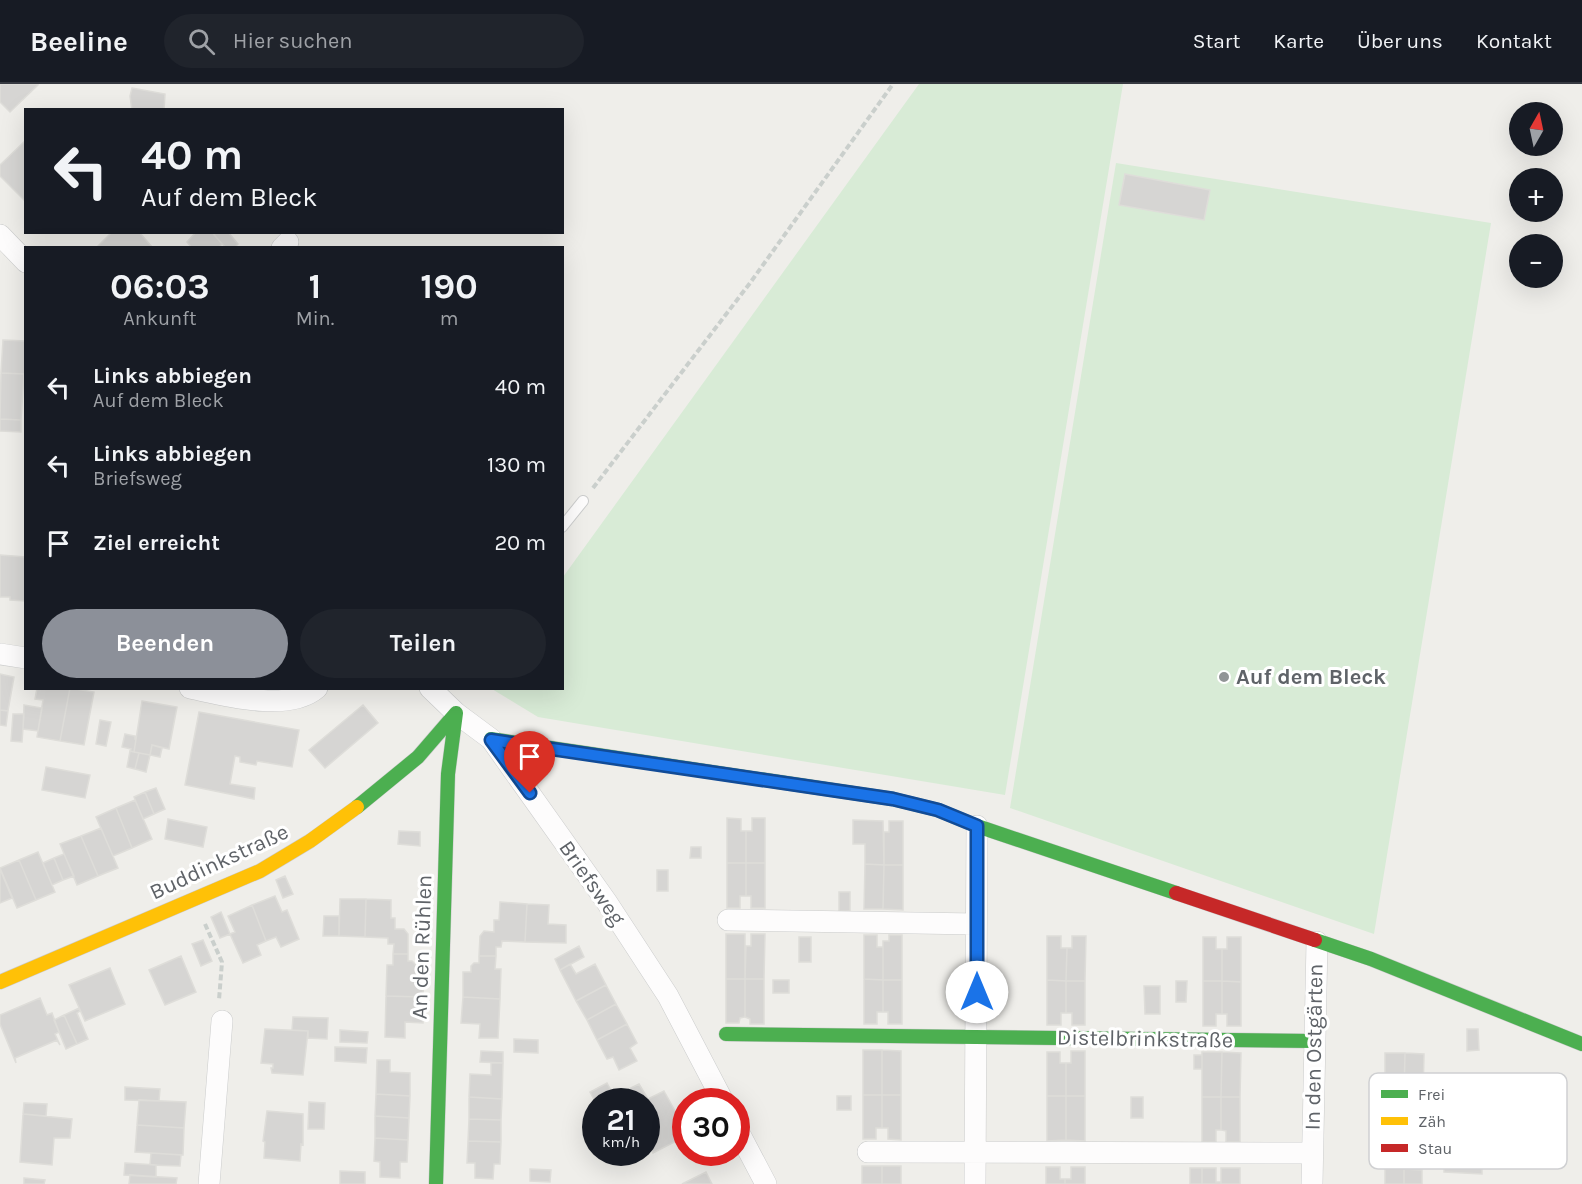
<!DOCTYPE html>
<html lang="de">
<head>
<meta charset="utf-8">
<style>
	body { margin:0; font-family:Karla,sans-serif; background:#20242c; color:#f1f3f6; height:100vh; display:flex; flex-direction:column; font-size:22px; white-space:nowrap }
	* { box-sizing:border-box; margin:0 }
	p { font-size:20px; color:#9ea1a6 }
	.icon { flex:none; width:33px; height:33px; fill:none; stroke:currentColor; stroke-width:2; stroke-linecap:round; stroke-linejoin:round }
	.map { position:relative; flex:1; overflow:hidden }
	.side { position:absolute; left:24px; top:162px; width:540px; height:444px; display:flex; flex-direction:column; background:#171b24; border-radius:0px; box-shadow:0 6px 24px #0002 }
	.side>* { flex:none }
	.banner { position:absolute; left:24px; top:24px; width:540px; height:126px; border-radius:0px; box-shadow:0 6px 24px #0002; background:#171b24; color:#f1f3f6; overflow:hidden }
	.needle { width:39px; rotate:9deg }
	.tools { position:absolute; left:1509px; top:18px; display:grid; gap:12px }
	.tools a { display:grid; place-items:center; width:54px; height:54px; border-radius:50%; background:#171b24; box-shadow:0 6px 24px #0002; font-size:30px }
	.speed { position:absolute; left:582px; top:1004px; display:flex; gap:12px; font-size:30px; font-weight:700; text-align:center }
	.speed>* { display:grid; place-content:center; width:78px; height:78px; border-radius:50%; background:#171b24; box-shadow:0 6px 24px #0002; line-height:1 }
	.speed small { font-size:15px; font-weight:400 }
	.speed .limit { border:9px solid #d22; background:#fff; color:#111 }
	.pin { position:absolute; display:grid; place-items:center; width:51px; height:51px; color:#fff; margin:-62px -26px; border-radius:50% 50% 50% 0; rotate:-45deg; box-shadow:0 0 6px #0007 }
	.pin .icon { rotate:45deg }
	.me { position:absolute; width:66px; margin:-33px; rotate:0deg; stroke-linejoin:round; filter:drop-shadow(0 0 4px #0008) }
	.turn { display:flex; align-items:center; gap:21px; height:126px; padding:0 18px; font-size:27px }
	.turn .icon { width:78px; height:78px; stroke-width:2.5 }
	.turn b { display:block; font-size:42px; line-height:51px }
	.eta { display:flex; justify-content:space-evenly; align-items:center; height:102px; text-align:center }
	.eta b { font-size:36px; font-weight:700; line-height:42px }
	.cta { display:flex; gap:12px; margin-top:auto; padding:12px 18px }
	.cta a { flex:1; height:69px; border-radius:36px; background:#8c9099; color:#fff; font-size:24px; font-weight:700; line-height:69px; text-align:center }
	.cta a+a { background:#20242c; color:#f1f3f6 }
	ul { padding:0; list-style:none }
	li { display:flex; align-items:center; gap:18px; height:78px; padding:0 18px }
	li div { flex:1 }
	li b { display:block; font-size:22px }
	li em { font-style:normal }
	header { display:flex; align-items:center; gap:36px; box-sizing:border-box; height:84px; padding:0 30px; background:#171b24; border-bottom:2px solid #363941 }
	header strong { font-size:28px }
	nav { display:flex; gap:33px; margin-inline-start:auto; font-size:21px }
	.search { width:420px; height:54px; background:#20242c; display:flex; align-items:center; gap:15px; box-sizing:border-box; padding:0 21px; border-radius:33px; color:#9ea1a6; font-size:22px }
	.map>svg:first-child { display:block }
</style>
</head>
<body>
<header>
<strong>Beeline</strong>
<div class="search"><svg class="icon" aria-label="search" viewBox="0 0 24 24"><circle cx="10" cy="10" r="6"/><path d="M15 15l6 6"/></svg>Hier suchen</div>
<nav><a>Start</a><a>Karte</a><a>Über uns</a><a>Kontakt</a></nav>
</header>
<div class="map">
<svg width="1582" height="1100" viewBox="0 0 1582 1100">
	<rect width="100%" height="100%" fill="#efeeea"/>
	<path fill="#d8ebd6" d="M919,0h204l-118,711 -467,-78 -46,-28 70,-1 1,-111z
		M1116,79l375,60 -117,711 -364,-126z"/>
	<path fill="#d6d5d3" stroke="#deddd9" stroke-width="1.5" d="M0,0h38v1l-28,27 -10,-10z
		M132,4l33,6 -1,16h-32l-2,-14z
		M26,56v62l-26,-26v-11z
		M1125,90l85,16 -6,30 -85,-15z
		M112,148h27l14,16h-57z
		M196,148h16l10,12 -4,4h-26l-5,-6z
		M216,148h12l10,12 -4,4h-8l-12,-13z
		M3,256l23,1v33l-25,-1z
		M1,289l23,1 -3,46 -21,-1z
		M0,335l21,1v12l-21,-1z
		M0,471l26,2v44l-16,-1v-3h-10z
		M0,590l14,3 -6,34 -8,-1z
		M37,604h33l-10,53 -23,-4 6,-37 -8,-1z
		M70,604l24,4 -10,53 -24,-4z
		M142,617l35,6 -8,42 -17,-4 -2,10 -16,-3z
		M24,621l18,3 -4,23 -15,-2z
		M363,621l15,18 -53,45 -16,-18z
		M0,626l8,1 -2,15 -6,-1z
		M199,628l100,18 -7,37 -35,-6 -1,4 -16,-3v-5l-5,-1 -5,28 25,4 -1,11 -69,-14z
		M13,630h11l-2,28 -11,-1z
		M100,636l11,2 -5,24 -10,-2z
		M125,650l10,2v3h1l-2,13 -4,-1 1,-2 -9,-2z
		M152,661l10,3 -2,9 -10,-2z
		M130,667l9,2 -4,16 -8,-2z
		M139,669l11,2 -4,17 -11,-3z
		M46,683l44,8 -5,23 -43,-8z
		M156,704l9,21 -11,5 -9,-22z
		M145,708l9,22 -11,5 -9,-22z
		M135,716l17,39 -20,9 -16,-40z
		M116,724l16,40 -19,8 -17,-39z
		M727,734l14,1v12h5v32h-19z
		M752,734h13v45h-19v-32h6z
		M168,735l39,8 -4,20 -38,-8z
		M853,736l30,1 1,44 -19,-1v-20h-12z
		M889,737h14v44h-19v-33h5z
		M101,744l17,40 -20,8 -17,-40z
		M399,747l21,1v14l-22,-2z
		M81,752l17,40 -21,9 -17,-41z
		M691,763h10v11h-11z
		M38,768l17,40 -19,8 -17,-40z
		M64,770l10,22 -11,4 -9,-22z
		M54,774l9,22 -11,5 -9,-22z
		M19,776l17,40 -19,8 -17,-40z
		M727,779h19v33h-6v12h-13z
		M746,779h19v45h-14v-12h-5z
		M865,780l19,1 -1,44h-19z
		M884,781h19v45l-20,-1z
		M0,785l12,29 -12,5z
		M657,786h11v21h-11z
		M285,792l8,18 -10,4 -7,-18z
		M839,808h11v19h-11z
		M275,812l7,16 5,-2 12,29 -18,8 -5,-10 -10,4 -14,-36z
		M340,815h26l-1,38 -26,-1z
		M366,815l25,1v18h4v11h9l4,5v20h-15l1,-10h-6v-6l-23,-1z
		M500,818l27,2 -2,38 -23,-1 -1,6h-5v9h-17l1,-20 4,-5 10,1v-12h5z
		M527,820l22,1 -1,19 18,1v18l-41,-1z
		M252,821l14,36 -9,4 4,10 -18,8 -13,-29 5,-2 -7,-16z
		M221,828l9,22 -10,4 -9,-21z
		M324,832h15v20h-16z
		M726,850h19v45h-19z
		M751,850h14l-1,45h-19l1,-33h5z
		M864,851h13v12h6v33l-19,-1z
		M889,851h13v45h-19v-39h6z
		M1047,852h14v12h6l-1,33 -19,-1z
		M1072,852h14l-1,45h-19l1,-33h5z
		M799,853h12v25h-12z
		M1203,853h13v12h6v32h-19z
		M1227,853h14v45l-19,-1v-32h5z
		M203,856l9,21 -11,5 -9,-22z
		M579,862l5,11 -24,13 -5,-11z
		M393,870h15v7h4l4,4v6h8l-1,26 -37,-1 1,-31h6z
		M181,872l15,36 -31,13 -16,-35z
		M479,872h17l-1,13h6l-1,30 -37,-2v-25h8v-6l3,-3h5z
		M570,880l6,10 19,-10 11,21 -30,16 -16,-31z
		M110,884l15,36 -40,17 -16,-36z
		M726,895h19v38l-5,1 -1,5h-13z
		M745,895h19v45h-14v-5l-5,-2z
		M864,895l19,1v32h-6v12h-13z
		M773,896h16v13h-16z
		M883,896h19v44h-14v-12h-5z
		M1047,896l19,1v32h-5v12h-14z
		M1066,897h19v44h-13v-12h-6z
		M1176,897h11l-1,21h-10z
		M1203,897h19v33h-6v12h-13z
		M1222,897l19,1v44h-14v-12h-5z
		M606,901l10,19 -29,16 -11,-19z
		M1144,902h16v28h-15z
		M386,912l37,1v26l-18,-1v16l-20,-1z
		M463,913l37,2 -2,39h-19l1,-14 -19,-1z
		M40,914l7,17 5,-2 7,19 -4,2 5,11 -3,-5 -42,18 1,5 -16,-39v-9z
		M616,920l11,20 -30,16 -10,-20z
		M79,924l1,3 -3,2 11,26 -11,5 -13,-29z
		M64,931l13,29 -11,5 -12,-29z
		M293,933l35,1 -1,21 -19,-1v-7l-16,-1z
		M627,940l10,19 -7,5 7,13 -18,9 -6,-13 -6,2 -10,-19z
		M265,945l43,2 -5,44 -31,-2 -1,-5h2v-4l-12,-1z
		M1467,945h11l1,21 -12,1z
		M340,946l28,2 -1,11 -27,-1z
		M514,955l24,1v13l-24,-1z
		M335,963l32,1 -1,15 -31,-2z
		M863,966h19v45h-19z
		M882,966l19,1v44h-19z
		M481,967l22,1v11l-23,-1z
		M1071,967h14v45h-19v-33h5z
		M1047,968h13v11h6v33h-19z
		M1202,968h20l-1,45h-19z
		M1222,968l19,1 -1,44h-19z
		M1385,969h20l-1,45h-19z
		M1405,969l19,1 -1,44h-19z
		M1194,971h8v14h-8z
		M377,976h13v12l20,1v23l-34,-2z
		M491,979h12l-1,36 -33,-2 1,-23 21,1z
		M607,999l7,13 -10,5h-8v2l-6,-11z
		M639,1000l9,15 -4,2h-27l-3,-5z
		M125,1003l35,2 -1,12 -34,-1z
		M664,1007l22,40v5l-33,17 -7,-12v-40h-2z
		M376,1010l34,2 -1,22 -34,-2z
		M863,1011h19v33h-6v11h-13z
		M882,1011h19v45l-13,-1v-11h-6z
		M837,1012h14v14h-14z
		M1047,1012h19v44l-19,1z
		M1066,1012h19v45l-19,-1z
		M469,1013l33,2 -1,21 -32,-1z
		M1131,1013h12v21h-12z
		M1202,1013h19v33h-5v12h-14z
		M1221,1013h19v45h-14v-11l-5,-1z
		M139,1016l47,2 -2,26 -47,-3z
		M309,1018l16,1 -1,26h-16z
		M24,1019l23,1 -1,12 -23,-2z
		M267,1027l36,3v31l-2,-1 -1,17 -36,-3 1,-16 -2,-1z
		M23,1030l49,5 -2,19h-16l-2,27 -32,-3z
		M375,1032l34,2 -1,22 -33,-2z
		M469,1035l32,1v22l-33,-1z
		M137,1041l47,3 -1,27 -48,-3z
		M375,1054l33,2 -1,22h-7v16l-20,-1v-15l-6,-1z
		M468,1057l33,1 -1,22h-6l-1,15 -18,-1v-15h-8z
		M151,1069l30,2 -1,11 -30,-1z
		M1444,1073l38,1v16l-38,-2z
		M125,1079l31,2v12l-32,-2z
		M862,1082h20v18h-20z
		M882,1082h19v18h-19z
		M1046,1083h14v12h5v5h-19z
		M1071,1083h14v17h-20v-5h6z
		M1190,1084h12v16h-12z
		M1202,1084h14v14h5v2h-19z
		M1221,1084h19v16h-19z
		M530,1085l21,1 -1,12 -20,-1z
		M1385,1085h19v15h-19z
		M1404,1085l18,1v14h-18z
		M340,1087l25,1v12h-25z
		M706,1088l6,12h-30z
		M130,1091l47,3 -1,6h-47z
		M24,1094l21,2 -1,4h-20z"/>
	<g fill="none" stroke-linecap="round" stroke-linejoin="round">
		<g stroke="#cbcccc" stroke-width="12">
			<path id="lane" d="M562,443l21,-26"/>
		</g>
		<g stroke="#cbcccc" stroke-width="22">
			<path id="street" d="M0,151l26,27
				M282,164l6,-6
				M0,570l26,4
				M190,604c34,7 98,25 127,0
				M430,604l26,25 35,26 115,162 62,95 55,105
				M728,836l248,4
				M736,1043l30,57
				M868,1068l444,1
				M209,1100l13,-163
				M975,1100l2,-358
				M1312,1100l5,-242"/>
		</g>
		<g stroke="#cacacb" stroke-width="15">
			<path id="fast" d="M491,655l402,60 45,11 39,16 199,67
				M357,723l61,-50 38,-44
				M1315,856l56,19 211,85
				M726,950l587,7
				M436,1100l12,-410 8,-61"/>
		</g>
		<g stroke="#cacacb" stroke-width="15">
			<path id="slow" d="M0,898l260,-111 50,-30 47,-34"/>
		</g>
		<g stroke="#cacacb" stroke-width="15">
			<path id="jam" d="M1176,809l139,47"/>
		</g>
		<path stroke="#cacfcc" stroke-width="4" stroke-dasharray="6 3" stroke-linecap="butt" d="M593,404l157,-205 143,-199
			M205,840l17,38 -3,38"/>
		<use href="#lane" stroke="#fdfcfc" stroke-width="10"/>
		<use href="#street" stroke="#fdfcfc" stroke-width="21"/>
		<use href="#fast" stroke="#4caf50" stroke-width="14"/>
		<use href="#slow" stroke="#ffc107" stroke-width="14"/>
		<use href="#jam" stroke="#c62828" stroke-width="14"/>
	</g>
	<g fill="none" stroke-linecap="round" stroke-linejoin="round">
		<g stroke="#114b97" stroke-width="15">
			<path id="route" d="M530,709l-39,-53 402,59 45,11 39,16v166"/>
		</g>
		<use href="#route" stroke="#1a73e8" stroke-width="10"/>
	</g>
	<circle fill="#919496" stroke="#fff" stroke-width="2" cx="1224" cy="593" r="6"/>
	<g text-anchor="middle" dominant-baseline="central" stroke-width="6" stroke-linejoin="round" paint-order="stroke">
		<g font-size="22" font-weight="bold" fill="#5f6368" stroke="#fff" text-anchor="start">
			<text x="1236" y="593">Auf dem Bleck</text>
		</g>
		<g font-size="22" fill="#5f6368" stroke="#fff">
			<text transform="translate(219 778) rotate(-25)">Buddinkstraße</text>
			<text transform="translate(592 799) rotate(55)">Briefsweg</text>
			<text transform="translate(422 863) rotate(-88)">An den Rühlen</text>
			<text transform="translate(1145 955) rotate(1)">Distelbrinkstraße</text>
			<text transform="translate(1314 963) rotate(-89)">In den Ostgärten</text>
		</g>
	</g>
	<rect x="1369" y="989" width="198" height="96" rx="9" fill="#fff" stroke="#cfd0d2" stroke-width="1.5"/>
	<rect x="1381" y="1006" width="27" height="8" fill="#4caf50"/>
	<rect x="1381" y="1033" width="27" height="8" fill="#ffc107"/>
	<rect x="1381" y="1060" width="27" height="8" fill="#c62828"/>
	<g font-size="16" fill="#5f6368">
		<text x="1418" y="1016">Frei</text>
		<text x="1418" y="1043">Zäh</text>
		<text x="1418" y="1070">Stau</text>
	</g>
</svg>
<div class="tools">
<a><svg class="needle" viewBox="-14 -14 28 28"><path d="M0-13l5 13h-10z" fill="#e53935"/><path d="M0 13l5-13h-10z" fill="#9ea1a6"/></svg></a>
<a>+</a>
<a>−</a>
</div>
<div class="speed"><div>21<small>km/h</small></div><div class="limit">30</div></div>
<div class="pin" style="left:530px;top:709px;background:#d93025"><svg class="icon" aria-label="arrive" viewBox="0 0 24 24"><path d="M6 21V4h12l-3 4 3 4H6"/></svg></div>
<svg class="me" style="left:977px;top:908px" viewBox="-20 -20 40 40"><circle r="19" fill="#fff"/><path d="M0-13L10 11 0 6-10 11z" fill="#1a73e8"/></svg>
<div class="banner">
<div class="turn"><svg class="icon" aria-label="left" viewBox="0 0 24 24"><path d="M17 20v-9H6M10 6l-5 5 5 5"/></svg><div><b>40 m</b>Auf dem Bleck</div></div>
</div>
<section class="side">
<div class="eta">
<div><b>06:03</b><p>Ankunft</p></div>
<div><b>1</b><p>Min.</p></div>
<div><b>190</b><p>m</p></div>
</div>
<ul>
<li><svg class="icon" aria-label="left" viewBox="0 0 24 24"><path d="M17 20v-9H6M10 6l-5 5 5 5"/></svg><div><b>Links abbiegen</b><p>Auf dem Bleck</p></div><em>40 m</em></li>
<li><svg class="icon" aria-label="left" viewBox="0 0 24 24"><path d="M17 20v-9H6M10 6l-5 5 5 5"/></svg><div><b>Links abbiegen</b><p>Briefsweg</p></div><em>130 m</em></li>
<li><svg class="icon" aria-label="arrive" viewBox="0 0 24 24"><path d="M6 21V4h12l-3 4 3 4H6"/></svg><div><b>Ziel erreicht</b></div><em>20 m</em></li>
</ul>
<div class="cta"><a>Beenden</a><a>Teilen</a></div>
</section>
</div>
</body>
</html>
